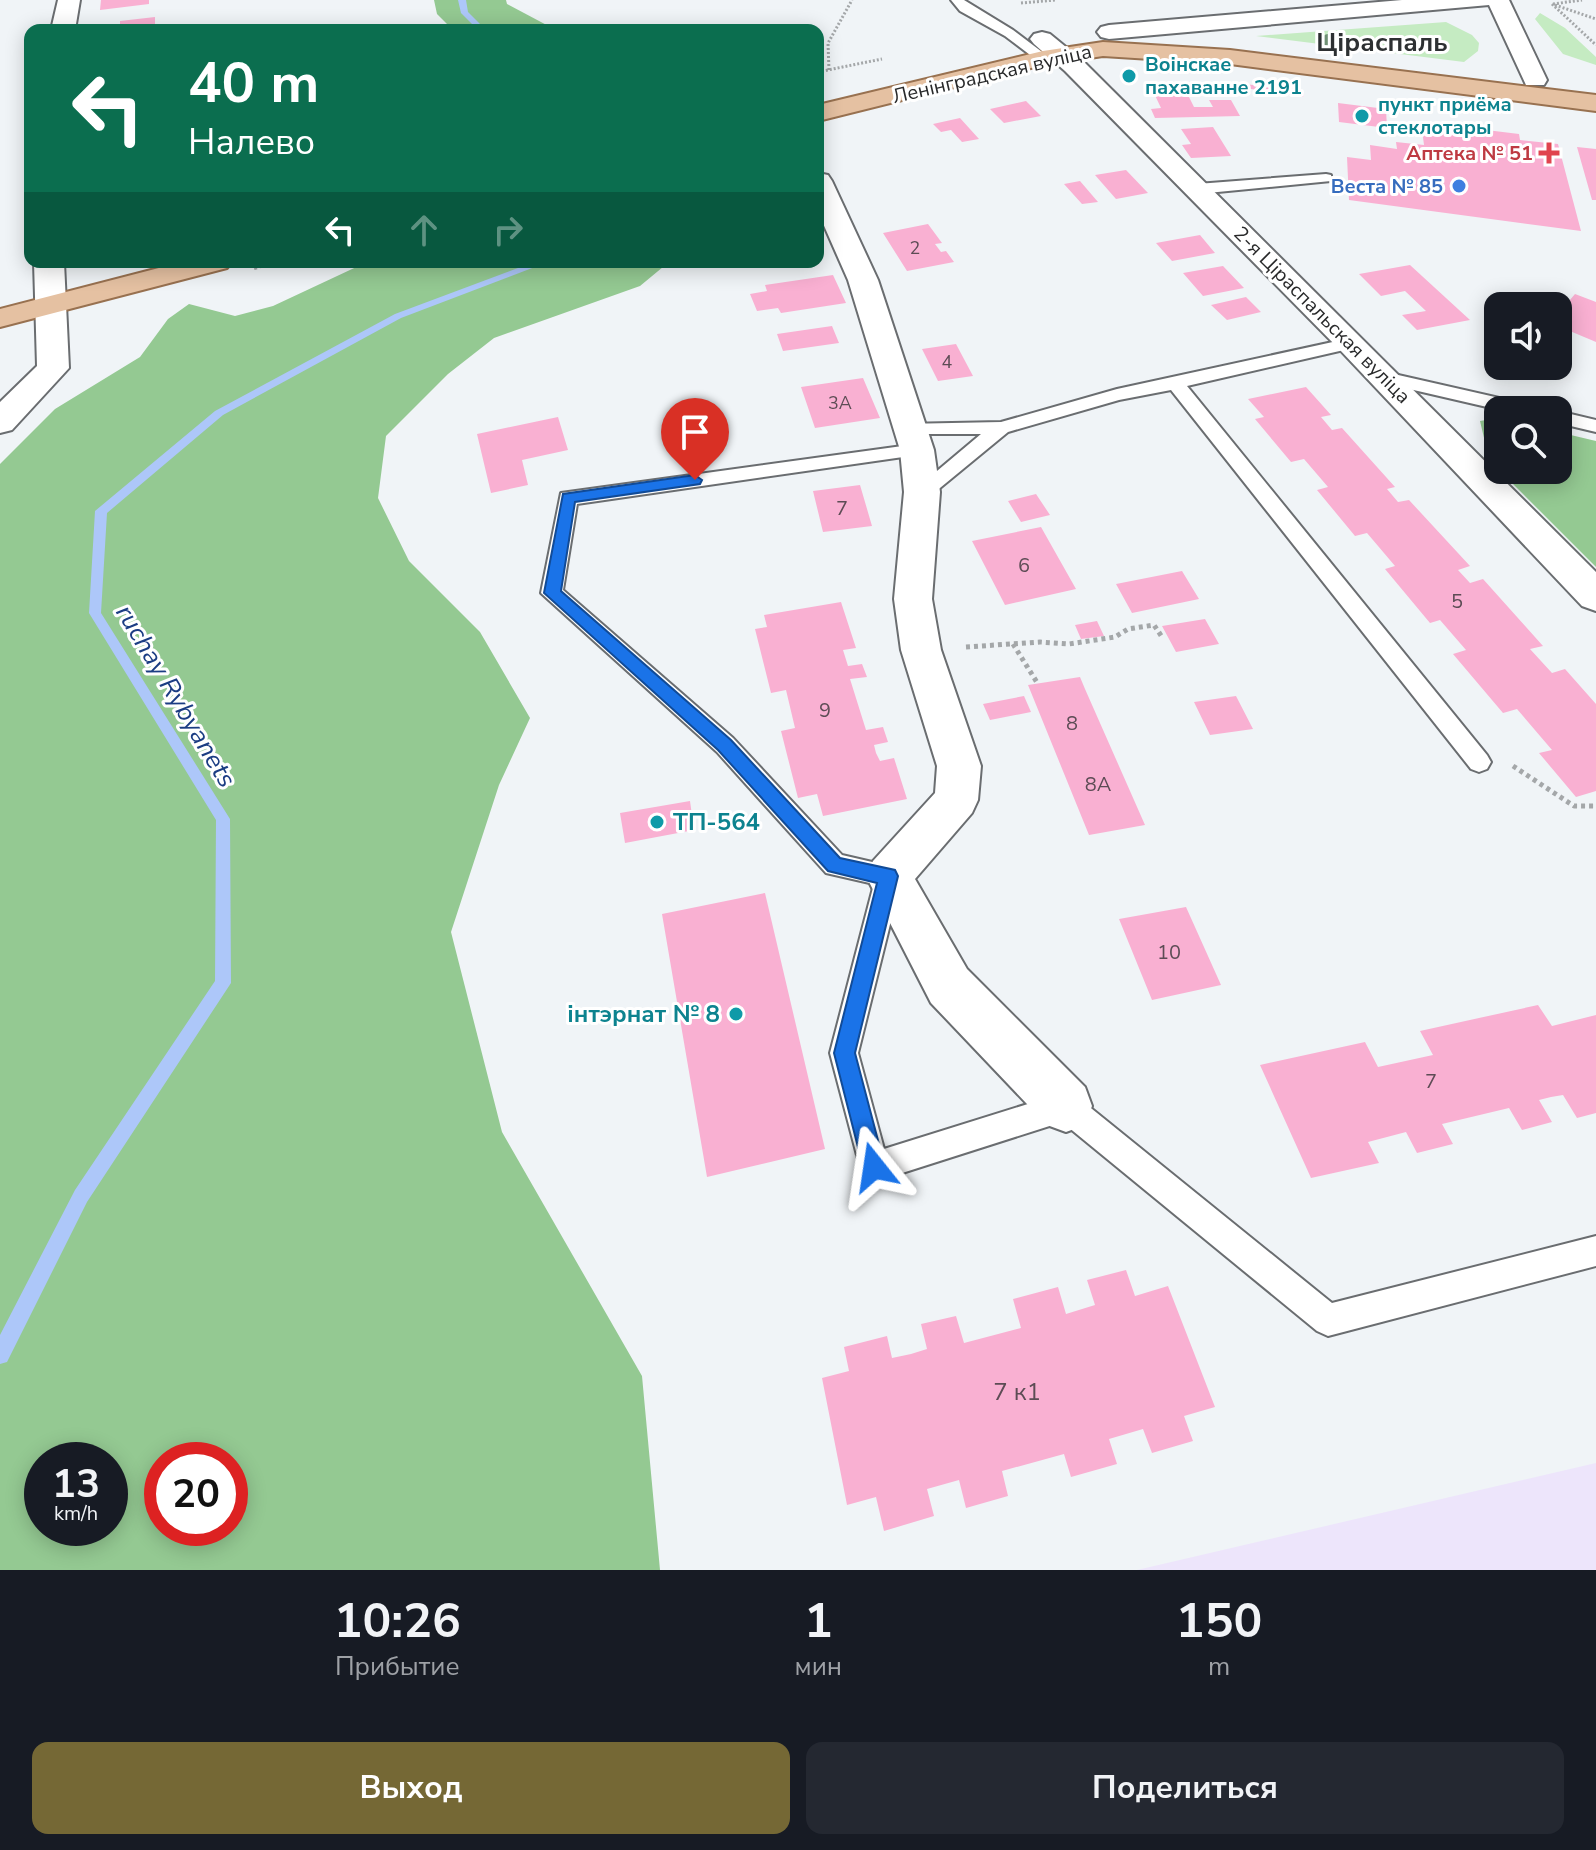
<!DOCTYPE html>
<html lang="ru">
<head>
<meta charset="utf-8">
<style>
	body { margin:0; font-family:"Nunito Sans",sans-serif; background:#242831; color:#f1f3f6; height:100vh; display:flex; flex-direction:column; font-size:30px; white-space:nowrap }
	* { box-sizing:border-box; margin:0 }
	p { font-size:26px; color:#9ea1a6 }
	.icon { flex:none; width:44px; height:44px; fill:none; stroke:currentColor; stroke-width:2; stroke-linecap:round; stroke-linejoin:round }
	.map { position:relative; height:1570px; overflow:hidden }
	.sheet { display:flex; flex-direction:column; background:#171b24; flex:1 }
	.sheet>* { flex:none }
	.hud { position:absolute; left:24px; top:24px; width:800px; height:244px; border-radius:16px; box-shadow:0 4px 20px #0003; background:#0b6e4f; color:#fff; overflow:hidden }
	.tools { position:absolute; left:1484px; top:292px; display:grid; gap:16px }
	.tools a { display:grid; place-items:center; width:88px; height:88px; border-radius:16px; background:#171b24; box-shadow:0 4px 20px #0003; font-size:40px }
	.speed { position:absolute; left:24px; top:1442px; display:flex; gap:16px; font-size:40px; font-weight:700; text-align:center }
	.speed>* { display:grid; place-content:center; width:104px; height:104px; border-radius:50%; background:#171b24; box-shadow:0 4px 20px #0003; line-height:1 }
	.speed small { font-size:20px; font-weight:400 }
	.speed .limit { border:12px solid #d22; background:#fff; color:#111 }
	.pin { position:absolute; display:grid; place-items:center; width:68px; height:68px; color:#fff; margin:-82px -34px; border-radius:50% 50% 50% 0; rotate:-45deg; box-shadow:0 0 8px #0007 }
	.pin .icon { rotate:45deg }
	.me { position:absolute; width:88px; margin:-44px; rotate:345deg; stroke-linejoin:round; filter:drop-shadow(0 0 6px #0008) }
	.turn { display:flex; align-items:center; gap:28px; height:168px; padding:0 32px; font-size:36px }
	.turn .icon { width:104px; height:104px; stroke-width:2.5 }
	.turn b { display:block; font-size:56px; line-height:68px }
	.lanes { display:flex; align-items:center; height:76px; padding:0 32px; background:#0003; justify-content:center; gap:40px; direction:ltr }
	.lanes .off { opacity:.35 }
	.eta { display:flex; justify-content:space-evenly; align-items:center; height:136px; text-align:center }
	.eta b { font-size:48px; font-weight:700; line-height:56px }
	.action { display:flex; gap:16px; margin-top:auto; padding:16px 32px }
	.action a { flex:1; height:92px; border-radius:16px; background:#756835; color:#fff; font-size:32px; font-weight:700; line-height:92px; text-align:center }
	.action a+a { background:#242831; color:#f1f3f6 }
	.map>svg:first-child { display:block }
</style>
</head>
<body>
<div class="map">
<svg width="1596" height="1570" viewBox="0 0 1596 1570">
	<rect width="100%" height="100%" fill="#f0f4f7"/>
	<path fill="#ede5fb" d="M1596,1463v107h-459z"/>
	<path fill="#c5ebc2" d="M1540,13l25,15 31,29v8l-33,-11 -28,-35z
		M1446,22l26,13 7,8 -1,8 -14,11 -208,-26z"/>
	<path fill="#94c992" fill-rule="evenodd" d="M434,0h72l1,4 49,26h-103l-16,-16z
		M367,262h302l-29,24 -146,52 -46,36 -62,62 -8,62 31,63 71,71 50,86 -31,67 -48,147 51,200 140,244 18,194h-660v-1106l55,-55 85,-52 28,-38 21,-15 46,12 38,-10zM42,1460h68v68h-68zM162,1460h68v68h-68z
		M1498,418v51l-9,-10 -9,-38z
		M1558,432l38,9v126l-97,-97h59z"/>
	<g fill="none" stroke-linecap="round" stroke-linejoin="round">
		<path fill="#adc7f9" fill-rule="evenodd" d="M458,0h8l2,12 18,18h-8l-17,-17z
			M534,262h14l-147,56 -178,97 -116,98 -6,100 129,206 1,164 -144,219 -80,160 -7,2v-29l75,-145 140,-209 1,-161 -127,-207 6,-102 120,-100 180,-97z"/>
	</g>
	<path fill="#f9b0d2" d="M101,0h48v4l-49,6z
		M155,17v13h-35v-9z
		M1233,82l71,11 -1,4 -71,-11z
		M1152,89h33l9,18h19l-4,-7h22l9,16 -85,2 -4,-9 10,-1z
		M1026,101l15,15 -37,7 -14,-14z
		M1338,103l48,6 1,19 -48,-6z
		M960,118l19,21 -17,3 -11,-12 -10,2 -8,-8z
		M1421,122l98,12 1,6 38,4 23,87 -232,-31 -2,-43 24,3 -1,-15 27,4 -1,-7 28,3z
		M1213,127l18,29 -40,2 -9,-13 9,-1 -10,-15z
		M1577,147l19,2v51h-4z
		M1126,170l22,23 -32,6 -21,-24z
		M1080,181l18,21 -16,2 -18,-20z
		M928,224l14,19 -7,1 6,8 5,-1 8,11 -47,9 -24,-38z
		M1200,235l15,18 -43,8 -16,-18z
		M1410,265l60,55 -53,10 -15,-15 24,-4 -21,-20 -24,5 -22,-22z
		M1223,266l21,22 -41,8 -20,-23z
		M833,275l13,28 -65,10 -3,-5 -21,3 -7,-17 17,-3 -2,-6z
		M1575,294l21,8v40l-38,-16v-12z
		M1246,297l15,15 -34,8 -16,-15z
		M832,326l7,17 -56,8 -6,-17z
		M956,344l17,32 -35,5 -16,-32z
		M863,378l17,40 -65,10 -14,-41z
		M1306,387l25,28 -10,2 11,13 10,-2 53,59 -8,2 11,13 11,-2 61,66 -12,4 12,13 13,-4 60,67 -13,3 22,24 13,-4 31,35v87l-20,6 -37,-44 13,-3 -35,-41 -14,4 -50,-59 13,-4 -26,-30 -10,3 -45,-54 10,-3 -28,-33 -12,3 -38,-46 11,-3 -24,-28 -13,3 -36,-43 9,-2 -16,-18z
		M558,417l10,33 -46,10 6,25 -37,8 -14,-59z
		M860,485l12,41 -49,6 -10,-41z
		M1036,494l14,21 -29,7 -13,-21z
		M1041,527l35,62 -71,16 -33,-64z
		M1182,571l17,28 -67,14 -16,-29z
		M841,602l15,46 -13,2 5,16 14,-2 5,13 -17,2 16,51 17,-3 5,15 -14,3 2,8 4,8 14,-3 13,41 -84,17 -6,-22 -19,4 -17,-67 14,-3 -9,-38 -15,3 -16,-64 12,-2 -3,-12z
		M1205,619l14,25 -43,8 -14,-26z
		M1097,621l7,15 -23,3 -6,-14z
		M1080,677l5,12 60,136 -56,10 -61,-150z
		M1024,696l7,16 -41,8 -7,-16z
		M1236,696l17,33 -43,6 -16,-33z
		M690,801l4,29 -69,13 -5,-30z
		M765,893l60,256 -118,28 -45,-263z
		M1186,907l35,78 -69,15 -33,-81z
		M1538,1005l14,21 44,-11v98l-19,5 -14,-23 -12,2 -12,3 13,22 -30,8 -13,-22 -67,16 11,20 -36,9 -11,-21 -38,10 11,21 -68,15 -51,-113 105,-23 13,25 55,-12 -13,-24z
		M1126,1270l9,26 33,-10 47,121 -31,9 9,25 -41,12 -9,-24 -34,10 8,25 -46,13 -7,-23 -62,17 6,25 -42,12 -7,-28 -32,9 7,27 -50,15 -8,-34 -29,8 -25,-127 27,-7 -5,-24 43,-11 5,22 19,-4 16,-5 -6,-25 35,-8 8,27 57,-15 -8,-29 45,-12 8,27 29,-9 -8,-25z"/>
	<g fill="none" stroke-linecap="round" stroke-linejoin="round">
		<g stroke="#6a6d70" stroke-width="4">
			<path id="lane" d="M951,0h13l49,30 37,28 -12,3 -33,-25 -45,-25z
				M1326,174l5,1v6l-134,13 -8,-5 8,-5z
				M1351,338l9,5 -3,4 -170,39 300,369 4,7 -4,7 -8,3 -8,-3 -300,-379 -52,10 -111,32 -79,65h-14l-3,-5 69,-58h-71l-7,-2 -2,-4 2,-4 98,-2 116,-33z
				M1385,372l141,32 9,6h-35l-121,-28 -3,-4 3,-4z
				M1558,411l38,9v12l-38,-9z
				M917,444l7,2 2,4 -2,4 -347,50 -14,86 170,148 109,117 56,13 4,8 -44,177 26,96 182,-57 10,4 256,207 264,-67v30l-268,70 -11,-5 -255,-209 -188,60 -11,-4 -33,-125 44,-169 -48,-11 -109,-121 -176,-159 20,-100z"/>
		</g>
		<g stroke="#6a6d70" stroke-width="4">
			<path id="street" d="M58,0h22l-5,30h-24z
				M1042,32l8,2 33,27 513,511v39l-14,-5 -242,-256 -275,-279 -31,-27 -4,-5 4,-5z
				M818,173l10,2 4,6 46,99 56,170 6,42 -8,107 9,51 40,116 -3,34 -6,13 -57,66 52,90 118,118 7,19 -7,19 -19,7 -19,-7 -116,-122 -65,-127 7,-15 62,-68 2,-27 -36,-116 -7,-51 10,-107 -4,-42 -52,-170 -30,-68z
				M34,262h30l5,106 -57,62 -12,3v-31l37,-36z"/>
		</g>
		<g stroke="#6a6d70" stroke-width="4">
			<path id="secondary" d="M1402,0h107l38,80 -3,5h-18l-37,-80 -380,34 -8,-2 -4,-5 4,-5 8,-2z"/>
		</g>
		<g stroke="#987150" stroke-width="4">
			<path id="primary" d="M1103,42l127,8 366,45v16l-366,-47 -127,-8 -60,9 -225,56v-16l225,-54z
				M182,262h50l-5,6 -227,59v-18z"/>
		</g>
		<path stroke="#a4a7a9" stroke-width="3" stroke-dasharray="2 2" stroke-linecap="butt" d="M1021,3l35,-3
			M1552,4l44,41
			M1553,4l29,-4
			M1555,5l41,14
			M829,70l-1,-27 24,-43
			M818,72l64,-13"/>
		<path stroke="#a4a7a9" stroke-width="4" stroke-dasharray="3 3" stroke-linecap="butt" d="M254,268l22,-6"/>
		<path stroke="#a4a7a9" stroke-width="5" stroke-dasharray="4 4" stroke-linecap="butt" d="M1013,644l25,40
			M966,647l74,-5 29,2 46,-7 13,-8 26,-4 8,12
			M1513,766l61,40h22"/>
		<use href="#lane" fill="#fff" fill-rule="evenodd"/>
		<use href="#street" fill="#fff" fill-rule="evenodd"/>
		<use href="#secondary" fill="#fff" fill-rule="evenodd"/>
		<use href="#primary" fill="#e5c1a2" fill-rule="evenodd"/>
	</g>
	<circle fill="#6f9074" cx="1328" cy="40" r="6"/>
	<path fill="#1a73e8" stroke="#114b97" stroke-width="2" d="M695,475l7,5 -2,4 -125,18 -14,89 170,149 109,118 55,12 3,6 -43,177 30,114 -3,8 -8,3 -8,-3 -3,-8 -29,-114 43,-170 -49,-12 -110,-121 -174,-157 19,-99z"/>
	<g fill="#0f9aa8" stroke="#fff" stroke-width="3">
		<circle cx="1129" cy="76" r="8"/>
		<circle cx="1362" cy="116" r="8"/>
		<circle cx="657" cy="822" r="8"/>
		<circle cx="736" cy="1014" r="8"/>
	</g>
	<path fill="#e0444e" stroke="#fff" stroke-width="3" d="M1545 141h8v8h8v8h-8v8h-8v-8h-8v-8h8z"/>
	<circle fill="#3f7fe0" stroke="#fff" stroke-width="3" cx="1459" cy="186" r="8"/>
	<g text-anchor="middle" dominant-baseline="central" stroke-width="6" stroke-linejoin="round" paint-order="stroke">
		<g font-size="18" fill="#5d4c55">
			<text x="915" y="248">2</text>
			<text x="947" y="362">4</text>
			<text x="840" y="403">3А</text>
		</g>
		<g font-size="20" font-weight="bold" fill="#0d838f" stroke="#fff" text-anchor="start">
			<text x="1145" y="64">Воінскае<tspan x="1145" dy="23">пахаванне 2191</tspan></text>
			<text x="1378" y="104">пункт приёма<tspan x="1378" dy="23">стеклотары</tspan></text>
		</g>
		<g font-size="20" fill="#292a2b" stroke="#fff">
			<text transform="translate(992 74) rotate(-13)">Ленінградская вуліца</text>
			<text transform="translate(1322 315) rotate(45)">2-я Ціраспальская вуліца</text>
		</g>
		<g font-size="20" font-weight="bold" fill="#be3a42" stroke="#fff" text-anchor="end">
			<text x="1533" y="153">Аптека № 51</text>
		</g>
		<g font-size="20" font-weight="bold" fill="#366cbe" stroke="#fff" text-anchor="end">
			<text x="1443" y="186">Веста № 85</text>
		</g>
		<g font-size="20" fill="#5d4c55">
			<text x="842" y="508">7</text>
			<text x="1024" y="565">6</text>
			<text x="1457" y="601">5</text>
			<text x="825" y="710">9</text>
			<text x="1072" y="723">8</text>
			<text x="1098" y="784">8А</text>
			<text x="1169" y="952">10</text>
			<text x="1431" y="1081">7</text>
		</g>
		<g font-size="24" font-weight="bold" fill="#0d838f" stroke="#fff" text-anchor="start">
			<text x="673" y="822">ТП-564</text>
			<text x="720" y="1014" text-anchor="end">інтэрнат № 8</text>
		</g>
		<g font-size="24" fill="#5d4c55">
			<text x="1017" y="1392">7 к1</text>
		</g>
		<g font-size="26" font-weight="bold" fill="#2d3032" stroke="#fff">
			<text x="1382" y="42">Ціраспаль</text>
		</g>
		<g font-size="26" font-style="italic" fill="#1b3d83" stroke="#fff">
			<text transform="translate(176 696) rotate(59)">ruchay Rybyanets</text>
		</g>
	</g>
</svg>
<div class="tools">
<a><svg class="icon" aria-label="sound" viewBox="0 0 24 24"><path d="M4 9h4l5-4v14l-5-4H4zM17 9q2 3 0 6"/></svg></a>
<a><svg class="icon" aria-label="search" viewBox="0 0 24 24"><circle cx="10" cy="10" r="6"/><path d="M15 15l6 6"/></svg></a>
</div>
<div class="speed"><div>13<small>km/h</small></div><div class="limit">20</div></div>
<div class="pin" style="left:695px;top:480px;background:#d93025"><svg class="icon" aria-label="arrive" viewBox="0 0 24 24"><path d="M6 21V4h12l-3 4 3 4H6"/></svg></div>
<svg class="me" style="left:874px;top:1167px" viewBox="-20 -20 40 40"><path d="M0-17L14 15 0 8-14 15z" fill="#1a73e8" stroke="#fff" stroke-width="4"/></svg>
<div class="hud">
<div class="turn"><svg class="icon" aria-label="left" viewBox="0 0 24 24"><path d="M17 20v-9H6M10 6l-5 5 5 5"/></svg><div><b>40 m</b>Налево</div></div>
<div class="lanes"><svg class="icon" aria-label="left" viewBox="0 0 24 24"><path d="M17 20v-9H6M10 6l-5 5 5 5"/></svg><svg class="icon off" aria-label="ahead" viewBox="0 0 24 24"><path d="M12 20V5M6 11l6-6 6 6"/></svg><svg class="icon off" aria-label="right" viewBox="0 0 24 24"><path d="M7 20v-9h11M14 6l5 5-5 5"/></svg></div>
</div>
</div>
<section class="sheet">
<div class="eta">
<div><b>10:26</b><p>Прибытие</p></div>
<div><b>1</b><p>мин</p></div>
<div><b>150</b><p>m</p></div>
</div>
<div class="action"><a>Выход</a><a>Поделиться</a></div>
</section>
</body>
</html>
